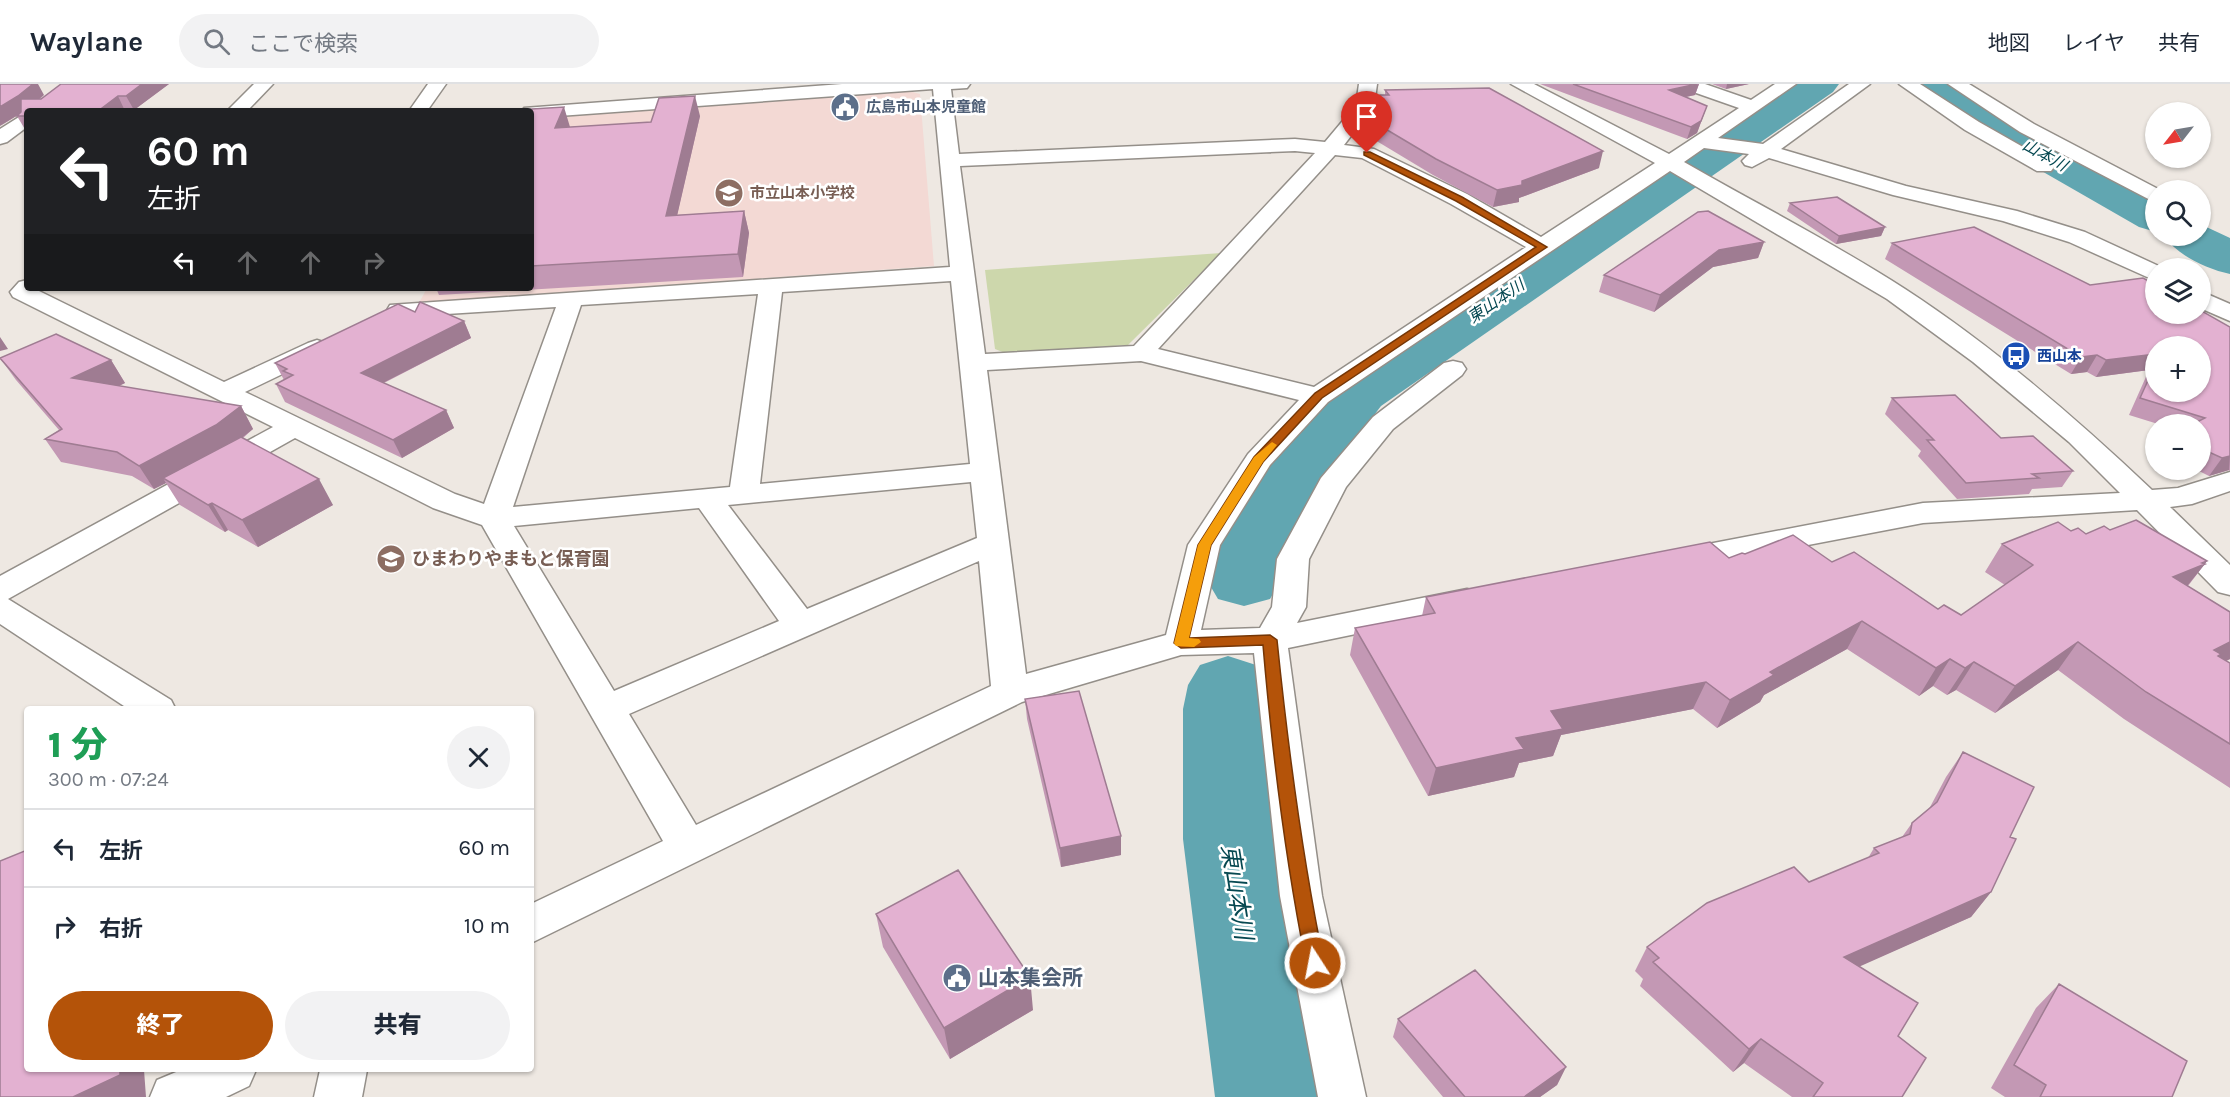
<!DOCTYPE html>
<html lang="ja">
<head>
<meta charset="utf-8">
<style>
	body { margin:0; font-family:Karla,"Noto Sans JP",sans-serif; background:#f2f2f3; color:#1f2937; height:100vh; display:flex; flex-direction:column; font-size:22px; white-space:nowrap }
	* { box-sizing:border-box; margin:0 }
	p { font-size:20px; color:#747a83 }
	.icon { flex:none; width:33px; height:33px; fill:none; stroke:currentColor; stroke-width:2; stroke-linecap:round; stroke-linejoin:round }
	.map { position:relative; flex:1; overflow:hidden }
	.sheet { position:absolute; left:24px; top:622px; width:510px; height:366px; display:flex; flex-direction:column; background:#fff; border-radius:6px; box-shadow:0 2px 4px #0004 }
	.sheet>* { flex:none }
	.top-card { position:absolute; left:24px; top:24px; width:510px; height:183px; border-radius:6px; box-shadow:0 2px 4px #0004; background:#202124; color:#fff; overflow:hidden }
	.needle { width:39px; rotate:239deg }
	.tools { position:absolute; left:2145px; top:18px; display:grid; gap:12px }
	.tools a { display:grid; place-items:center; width:66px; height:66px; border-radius:50%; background:#fff; box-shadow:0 2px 4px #0004; font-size:30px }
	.pin { position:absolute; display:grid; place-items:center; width:51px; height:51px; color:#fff; margin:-62px -26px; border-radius:50% 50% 50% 0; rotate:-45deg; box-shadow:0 0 6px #0007 }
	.pin .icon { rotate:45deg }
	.me { position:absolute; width:66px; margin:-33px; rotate:349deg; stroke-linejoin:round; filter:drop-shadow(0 0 4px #0008) }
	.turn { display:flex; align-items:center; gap:21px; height:126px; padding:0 24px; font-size:27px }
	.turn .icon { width:78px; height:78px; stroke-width:2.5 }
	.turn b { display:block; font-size:42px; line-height:51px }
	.lanes { display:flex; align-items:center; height:57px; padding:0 24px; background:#0003; justify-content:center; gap:30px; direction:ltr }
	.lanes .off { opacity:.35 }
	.round { display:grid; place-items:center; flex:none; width:63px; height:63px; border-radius:32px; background:#f2f2f3 }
	.headline { display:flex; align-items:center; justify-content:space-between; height:102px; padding:0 24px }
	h1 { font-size:36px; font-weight:800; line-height:45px; color:#1e9e55 }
	.action { display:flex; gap:12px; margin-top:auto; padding:12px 24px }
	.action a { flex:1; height:69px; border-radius:36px; background:#b45309; color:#fff; font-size:24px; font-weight:800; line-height:69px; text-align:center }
	.action a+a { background:#f2f2f3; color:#1f2937 }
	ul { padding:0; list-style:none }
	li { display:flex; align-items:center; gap:18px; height:78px; padding:0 24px; border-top:2px solid #e0e1e3 }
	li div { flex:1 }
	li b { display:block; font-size:22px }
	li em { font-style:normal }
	header { display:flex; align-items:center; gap:36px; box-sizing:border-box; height:84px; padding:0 30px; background:#fff; border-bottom:2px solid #e0e1e3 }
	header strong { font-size:28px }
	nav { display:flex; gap:33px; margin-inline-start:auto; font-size:21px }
	.search { width:420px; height:54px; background:#f2f2f3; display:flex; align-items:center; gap:15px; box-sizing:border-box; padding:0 21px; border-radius:33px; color:#747a83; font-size:22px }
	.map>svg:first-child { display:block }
</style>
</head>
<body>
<header>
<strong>Waylane</strong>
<div class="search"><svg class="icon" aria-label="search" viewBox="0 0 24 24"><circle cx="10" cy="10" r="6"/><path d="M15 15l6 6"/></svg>ここで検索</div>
<nav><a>地図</a><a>レイヤ</a><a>共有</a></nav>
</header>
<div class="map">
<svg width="2230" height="1013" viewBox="0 0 2230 1013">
	<rect width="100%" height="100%" fill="#eee8e2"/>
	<path fill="#f3d9d4" d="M909,7l11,3 14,172 -515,37 8,-15h104v-169z"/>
	<path fill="#cdd7ac" d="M1221,169l-93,92 -123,8 -10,-4 -10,-79z"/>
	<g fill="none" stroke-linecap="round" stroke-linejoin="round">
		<path fill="#61a6b1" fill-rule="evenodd" d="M1792,0h47l-6,8 -452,314 -74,97 -20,52 -7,27 -10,17 -26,7 -26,-7 -10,-17 7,-27 26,-56 98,-119z
			M1922,0h43l21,20 170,93v35l-17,-5 -183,-105z
			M2200,140l30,14v36c-23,-5 -52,-18 -66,-38h36z
			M1228,572l28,9 12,20 -3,24 8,130 50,258h-108l-32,-258v-130l5,-24 12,-20z"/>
		<g stroke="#948f89" stroke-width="3">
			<path id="minor" d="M254,0h19l-26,27h-20z
				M428,0h18l-19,27h-18z
				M842,0h128l-3,4 -16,1 8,65 336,-15 30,3 31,-37 3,-21h18l-3,22 -30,39 30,4 93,45 74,43 114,-74 -144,-79h23l135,70 70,-46 -57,-20 -3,-4h26l46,16 24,-16h21l-78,54 45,6 86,-60h21l-89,65 125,37 111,25 68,21 78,36h-7v13l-87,-39 -66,-21 -110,-26 -124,-37 -17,9 -7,-2 -3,-4 7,-7 -45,-6 -20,14c73,42 150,81 221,127 89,58 170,128 247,201l26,-2 52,-16v19l-38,13 -22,3 60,58v30l-12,-3 -81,-82 -214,13 -246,47 -11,-3 -5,-7 5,-7 11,-3 246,-47 197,-10 -51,-51 -96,-80 -86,-63 -217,-128 -342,231 -58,63 -50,80 -19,85 59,-2 12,-21 5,-48 44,-81 52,-61 71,-54 9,-2 9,2 4,6 -4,6 -69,54 -47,58 -37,72 -3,48 -9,16 170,-34 12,3 5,8 -5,8 -12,3 -179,37 34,248 44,201h-48l-38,-201 -26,-243 -73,2 -159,47 -491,241v-39l132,-63 -181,-316 -49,-17 -138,-70 -287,161 163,101 5,10h-46l-130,-86v-48l273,-149 -260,-130 -3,-5 9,-10 8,-2v8h11l-1,2 187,92 84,-39 9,-3 9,3 4,5 -4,5 -81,39 210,102 29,10 72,-197 -157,10 -9,-2 -3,-5 3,-5 560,-38 -17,-178 -402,29v-7h-9l2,-3zM1295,67l20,2 -181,193 -149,8 -25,-188zM1335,71l27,3 89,46 75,43 -212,140 -156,-38zM951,197l19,183 -210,20 22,-192zM758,210l-28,193 -217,20 68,-202zM1141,277l158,39 -51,54 -60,91 -22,90 -140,39 -39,-304zM971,398l6,56 -170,71 -79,-104zM699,424l80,113 -165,70 -100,-165zM979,477l12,125 -295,139 -67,-111z
				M1899,0h21l59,38 72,41 3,4 -3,4h-14l-72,-41z
				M1948,0h21l65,40 126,66h-4v13l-136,-71z
				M27,28v15l-20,15 -7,2v-15z
				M2200,207l30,13v17l-30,-13z
				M181,986h75l-7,16 -23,11h-76l7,-17z
				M320,986h47l-5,27h-48z"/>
		</g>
		<use href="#minor" fill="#fff" fill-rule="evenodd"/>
	</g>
	<path fill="#c398b4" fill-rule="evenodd" d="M169,0l-35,26 -107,1v20h-1l-9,-15 1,-1 -18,11 44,-31 -4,4z
		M1540,0h159l-4,11 -9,2 21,9 -10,27 -10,6z
		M1712,0h37l-23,5z
		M1385,6l214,78 -80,30v4l-26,5 -60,-32 -73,-44 2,-16 23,-20z
		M531,27l39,16 81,-5 49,-6 -23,99 67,-4 5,22 -6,44 -304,18 -3,-7h95z
		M1790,119l95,24 -4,9 -45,8 -49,-33z
		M1764,158l-6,16 -45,9 -59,45 -55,-20 5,-17z
		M1892,159l198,42 140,42v144l-1,-1 -20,6 -12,-6h3v-46h-42l-29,-9 20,-45 -53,7 -9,-5 -16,2 -186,-115zM2156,262l44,46h-44z
		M415,228l49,9 7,17 -87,45 62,27 8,18 -52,30 -117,-56 -9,-18 8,-4 -9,-17z
		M0,274l111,2 14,23 -6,3 122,20 12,23 -10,9 90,67 -75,42 -30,-17 -3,2 -45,-27 -14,-22 -12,6 -22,-13 -71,-14 -16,-23 14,-9 -43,-50z
		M1892,314l109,40 72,33 -11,16 -30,2 -3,5 -72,5 -39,-43 3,-5 -36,-37z
		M2110,446l97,31 -19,25 42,26v47l-4,2 4,2v125l-106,-69 -66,-49 -63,43 -39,-23 -9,5 -14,-9 -14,10 -72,-47 -83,46 -4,7 -43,26 -24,-19 -132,26 -8,21 -34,7 -5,14 -86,19 -78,-141 5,-27 67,-12 4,-19 303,-39 16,-4 87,8 106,47 23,6 44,-30 -20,-13 17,-28 69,-13 15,3z
		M1025,615l96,137v19l-60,12 -34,-148z
		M1963,668l47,85 -19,55 -20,25 -112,49 39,70 4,61h-110l-48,-34 -11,9 -93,-86 3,-7 -8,-8 12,-24 221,-89 6,-10 28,-11 10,-14 17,-14 17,-32z
		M876,830l157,96 -83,49 -67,-112z
		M2059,900l113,113h-167l-14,-9 45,-80z
		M1398,935l168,48 -9,18 -17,12h-97l-50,-60z"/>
	<path fill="#9f7c92" d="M33,0h5l6,11 -18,15 -26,16v-19z
		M142,0h27l-35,26 -8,-14z
		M1699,0l-4,11 -29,6 3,-11z
		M1727,0h22l-23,5z
		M118,12l7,15h-27z
		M695,12l5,20 -28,122 -6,-22z
		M1707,22l-10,27 -10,6 4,-12z
		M564,23l6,20 -15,1z
		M1603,67l-4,17 -80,30v4l-26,5 4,-17z
		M744,127l5,22 -6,44 -5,-23z
		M1885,143l-4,9 -45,8 3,-8z
		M1764,158l-6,16 -45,9 -59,45 6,-17 59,-45z
		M464,237l7,17 -102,52 -8,-17z
		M0,253l8,12 -8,2z
		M2156,270v6l-7,10 -53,7 10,-17z
		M2097,271l-10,17 -16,2 10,-17z
		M111,276l14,23 -38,18 -15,-23z
		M241,322l12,23 -24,19 -66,30 3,5 -12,6 -15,-23z
		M446,326l8,18 -52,30 -9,-18z
		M2230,372l-1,14 -20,6 13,-18z
		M319,395l14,26 -75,42 -16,-27z
		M212,419l16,27 -3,2 -17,-27z
		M2207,477l-3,4 1,-1 -22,27 -10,-14z
		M1862,537l-15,28 -83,46 -4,7 -43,26 13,-28 40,-28z
		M2078,558l-20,28 -63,43 20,-27z
		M2230,558v17l-21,10 5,-19z
		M1950,575l-17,27 -14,10 17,-28z
		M1974,578l-18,28 -9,5 18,-27z
		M1706,598l-13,27 -132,26 -8,21 -34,7 -5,14 -86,19 8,-28 80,-30 35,-27z
		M1121,752v19l-60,12 -1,-19z
		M1991,808l-20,25 -144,64 17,-24z
		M1030,893l3,33 -83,49 -6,-31z
		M1761,955l-17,24 -11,9 16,-23z
		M1566,983l-9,18 -17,12h-16z
		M120,986h24l2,27h-73z"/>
	<path fill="#e3b1d1" stroke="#9f7c92" stroke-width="1.5" d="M0,0h33l-15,12 -18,11z
		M61,0h81l-16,12h-8l-20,15h-71v5h-10l4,-4v-13h20z
		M1573,0h124l-28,6 38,16 -6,15 -10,6z
		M1489,4l114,63 -81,30v4l-25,5 -61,-31 -74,-44 18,-20h9l-4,-5z
		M695,12l-29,120 78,-5 -6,43 -207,12v-155h-17l1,-1 49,-3 -9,21 96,-6 8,-24z
		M1837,113l48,30 -46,9 -49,-33z
		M1708,127l56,31 -45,8 -59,45 -56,-20 94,-63z
		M1974,143l116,58 53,-7 13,7v29h44v-4l30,17v129l-8,2 -22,-10v-24h-7l12,-6 -65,-20 16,-35v29h44v-46h-44v8l-50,6 -9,-5 -16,2 -189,-114z
		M420,218l44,19 -103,52 85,37 -53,30 -117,-56 17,-9 -10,-4 4,-2 -12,-6 123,-59 17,8z
		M56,250l55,26 -39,18 169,28 -25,19 -77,41 -22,-14 -72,-13 17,-10 -62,-71z
		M1955,311l46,43 32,-2 40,35 -41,3 7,4 -73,5 -39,-43h7l-42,-42z
		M241,353l78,42 -77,41 -30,-17 -4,2 -45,-27z
		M2136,436l71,41 -5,2 3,1 -32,13 57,35v30l-16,8 7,4 -3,2 12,7v81l-84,-52 -68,-50 -63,44 -41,-24 -9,6 -15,-9 -14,9 -74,-47 -92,51 4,3 -44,25 -24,-18 -155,29 12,18 -47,9 8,11 -88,19 -81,-140 80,-15 -9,-16 284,-55 19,16 13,-5 3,1 48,-19 39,27 22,-10 84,57 6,-4 17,10 72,-50 -31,-21 56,-22 13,9 7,-3 8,6 18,-8 6,4z
		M1079,607l42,145 -61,12 -35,-149z
		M1963,668l71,35 -24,50 6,2 -25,53 -147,65 74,46 -20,33 28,22 -24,39h-89l10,-14 -62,-44 -12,10 -96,-87 6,-4 -12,-11 60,-44 87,-36 15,15 70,-29 -5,-5 36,-14 2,-11 25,-21z
		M27,766v220h93v5l-47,22h-73v-236z
		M958,786l72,107 -86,51 -68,-114z
		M1475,886l91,97 -42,30h-59l-67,-78z
		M2059,900l128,77 -15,36h-132l6,-12 -32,-20z"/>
	<path fill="#b45309" stroke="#753606" stroke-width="1.5" d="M1364,68h6l92,45 85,50 -225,151 -59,64 -52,83 -22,93 81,-3 7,5c11,108 25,216 47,323l-3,6 -6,2 -6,-2 -3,-6c-21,-105 -34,-212 -43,-318l-82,3 -7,-5 24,-98 56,-88 61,-64 221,-146 -80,-46 -92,-46z"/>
	<path fill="#f59e0b" d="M1272,358l5,3 -14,17 -52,83 -22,93 10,1 2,3 -7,5 -18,-1 -2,-3 24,-98 56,-88z"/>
	<defs>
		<g id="civic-disc" transform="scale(1.5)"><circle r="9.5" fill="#5c6f8a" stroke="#fff"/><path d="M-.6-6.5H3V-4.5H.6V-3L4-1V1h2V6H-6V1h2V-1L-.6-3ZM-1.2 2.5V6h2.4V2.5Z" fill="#fff"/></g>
		<g id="school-disc" transform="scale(1.5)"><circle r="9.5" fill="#8d6e63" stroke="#fff"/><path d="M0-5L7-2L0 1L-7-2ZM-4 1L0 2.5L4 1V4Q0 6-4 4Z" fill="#fff"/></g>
		<g id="bus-disc" transform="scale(1.5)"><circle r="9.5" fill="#1a4fb4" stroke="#fff"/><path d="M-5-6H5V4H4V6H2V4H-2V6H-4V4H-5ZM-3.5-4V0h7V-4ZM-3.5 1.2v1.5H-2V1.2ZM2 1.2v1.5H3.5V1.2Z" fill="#fff"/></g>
	</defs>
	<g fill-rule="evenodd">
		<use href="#civic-disc" x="845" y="23"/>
		<use href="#school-disc" x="729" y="109"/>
		<use href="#bus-disc" x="2016" y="272"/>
		<use href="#school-disc" x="391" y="475"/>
		<use href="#civic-disc" x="957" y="894"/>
	</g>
	<g text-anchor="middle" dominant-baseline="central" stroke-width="5" stroke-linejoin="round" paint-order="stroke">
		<g font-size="15" font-weight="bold" fill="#4e5e75" stroke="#fff" text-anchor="start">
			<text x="866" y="23">広島市山本児童館</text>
		</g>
		<g font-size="15" font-weight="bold" fill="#785e54" stroke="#fff" text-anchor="start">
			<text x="750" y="109">市立山本小学校</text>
		</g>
		<g font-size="15" font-weight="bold" fill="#164399" stroke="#fff" text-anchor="start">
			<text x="2037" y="272">西山本</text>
		</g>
		<g font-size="16" font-style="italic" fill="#064851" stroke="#fff">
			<text transform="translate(2045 71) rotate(29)">山本川</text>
			<text transform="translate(1496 217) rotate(-34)">東山本川</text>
		</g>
		<g font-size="18" font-weight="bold" fill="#785e54" stroke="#fff" text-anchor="start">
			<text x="412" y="475">ひまわりやまもと保育園</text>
		</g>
		<g font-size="21" font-weight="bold" fill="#4e5e75" stroke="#fff" text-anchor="start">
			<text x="978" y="894">山本集会所</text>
		</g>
		<g font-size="24" font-style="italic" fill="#064851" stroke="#fff">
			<text transform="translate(1237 808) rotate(81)">東山本川</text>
		</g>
	</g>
</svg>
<div class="tools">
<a><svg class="needle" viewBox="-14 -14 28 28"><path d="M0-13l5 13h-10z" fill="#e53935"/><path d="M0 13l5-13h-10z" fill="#747a83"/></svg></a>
<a><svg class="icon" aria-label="search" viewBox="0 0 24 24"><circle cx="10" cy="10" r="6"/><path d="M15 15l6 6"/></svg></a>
<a><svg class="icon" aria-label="layers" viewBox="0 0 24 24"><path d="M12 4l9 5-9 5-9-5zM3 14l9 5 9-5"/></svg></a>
<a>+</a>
<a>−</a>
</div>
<div class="pin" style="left:1367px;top:69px;background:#d93025"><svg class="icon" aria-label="arrive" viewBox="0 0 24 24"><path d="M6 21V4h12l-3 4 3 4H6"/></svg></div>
<svg class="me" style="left:1315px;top:879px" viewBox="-20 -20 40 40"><circle r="17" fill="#b45309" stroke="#fff" stroke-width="3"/><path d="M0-11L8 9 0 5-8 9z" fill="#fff"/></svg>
<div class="top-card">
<div class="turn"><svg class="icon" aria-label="left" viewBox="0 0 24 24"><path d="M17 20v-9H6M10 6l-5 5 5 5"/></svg><div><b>60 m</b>左折</div></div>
<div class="lanes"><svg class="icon" aria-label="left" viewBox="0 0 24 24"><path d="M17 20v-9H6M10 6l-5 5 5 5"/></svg><svg class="icon off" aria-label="ahead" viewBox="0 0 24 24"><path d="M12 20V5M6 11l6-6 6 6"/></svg><svg class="icon off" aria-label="ahead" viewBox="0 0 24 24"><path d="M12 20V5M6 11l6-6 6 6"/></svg><svg class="icon off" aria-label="right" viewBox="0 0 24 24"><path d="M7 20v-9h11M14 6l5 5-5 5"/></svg></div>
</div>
<section class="sheet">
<div class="headline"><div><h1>1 分</h1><p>300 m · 07:24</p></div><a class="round"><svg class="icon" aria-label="close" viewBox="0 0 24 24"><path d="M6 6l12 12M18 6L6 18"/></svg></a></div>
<ul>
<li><svg class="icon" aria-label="left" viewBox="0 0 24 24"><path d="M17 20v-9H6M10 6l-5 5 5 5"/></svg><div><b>左折</b></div><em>60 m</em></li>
<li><svg class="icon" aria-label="right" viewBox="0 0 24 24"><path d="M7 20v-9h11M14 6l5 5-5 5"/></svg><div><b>右折</b></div><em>10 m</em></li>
</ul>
<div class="action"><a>終了</a><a>共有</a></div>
</section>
</div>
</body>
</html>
